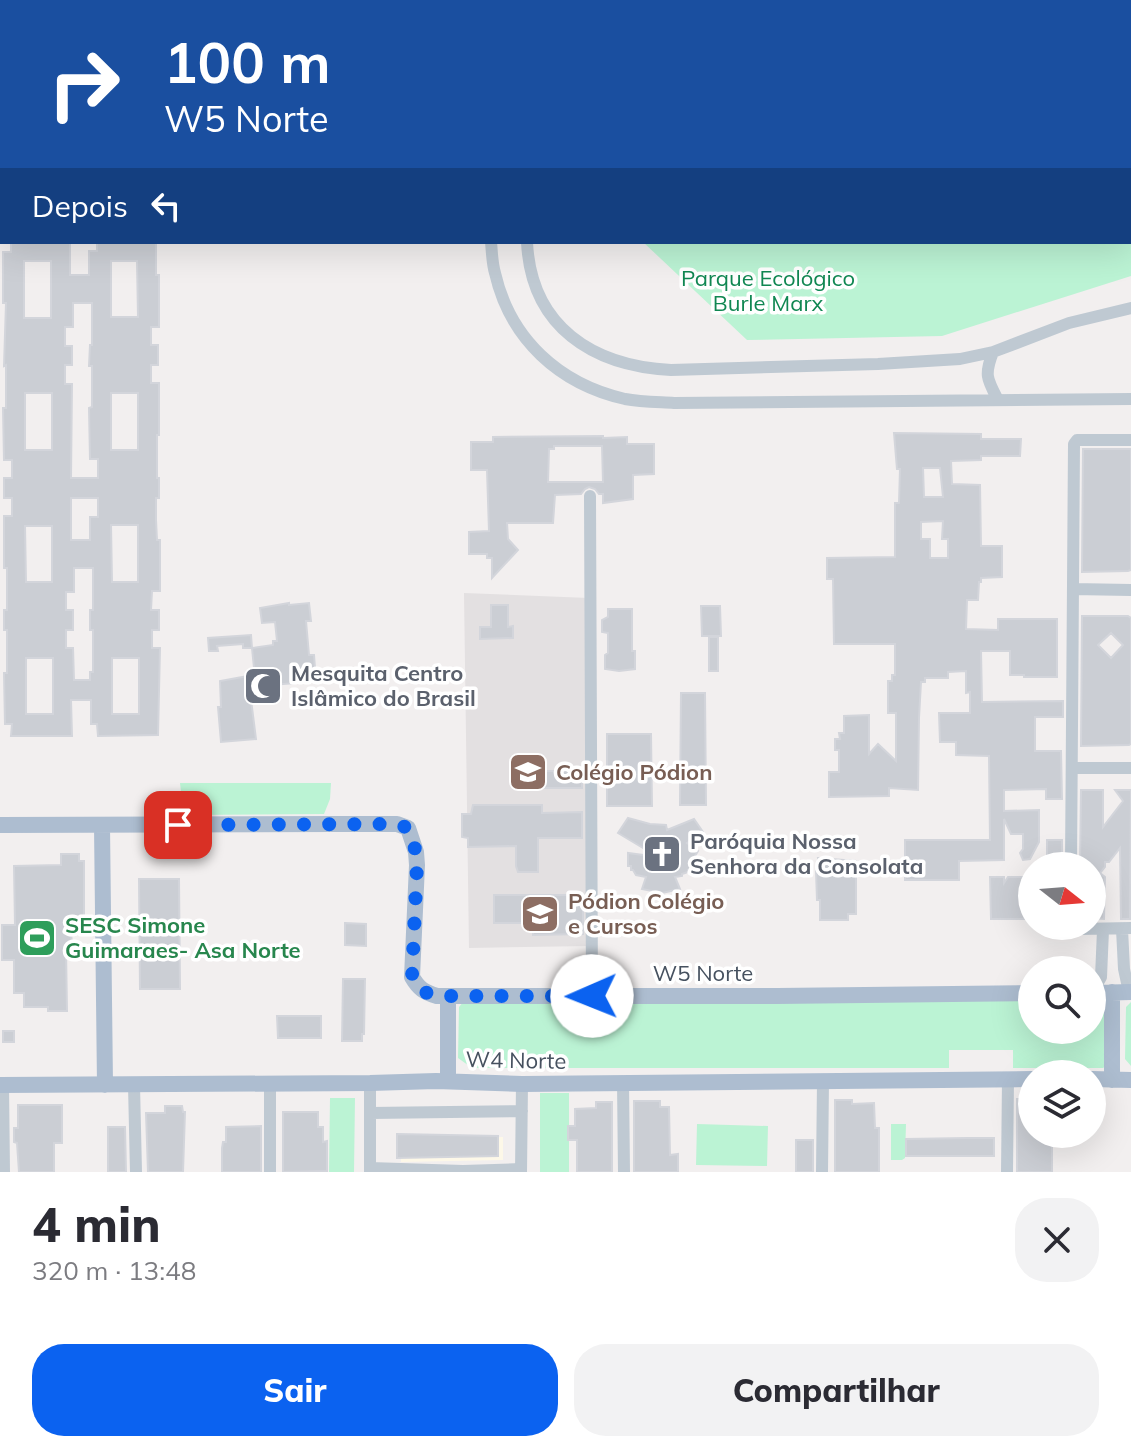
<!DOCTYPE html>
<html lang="pt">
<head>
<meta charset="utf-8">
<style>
	body { margin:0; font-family:Mulish,sans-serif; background:#f2f2f3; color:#2b2b33; height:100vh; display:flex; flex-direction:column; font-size:30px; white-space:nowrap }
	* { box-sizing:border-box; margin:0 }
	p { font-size:26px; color:#7c7c81 }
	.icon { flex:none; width:44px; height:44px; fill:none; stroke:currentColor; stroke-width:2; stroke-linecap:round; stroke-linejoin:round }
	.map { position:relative; height:1172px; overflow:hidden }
	.panel { display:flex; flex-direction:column; background:#fff; flex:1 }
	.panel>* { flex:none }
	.guide { position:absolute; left:0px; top:0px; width:1132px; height:244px; box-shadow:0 8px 32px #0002; background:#1a4fa0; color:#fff; overflow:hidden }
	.needle { width:52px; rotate:107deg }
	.controls { position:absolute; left:1018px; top:852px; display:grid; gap:16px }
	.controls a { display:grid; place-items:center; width:88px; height:88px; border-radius:50%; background:#fff; box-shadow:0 8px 32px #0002; font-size:40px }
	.pin { position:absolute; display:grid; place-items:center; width:68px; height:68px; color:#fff; margin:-34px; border-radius:16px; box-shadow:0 4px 12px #0006 }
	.me { position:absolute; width:88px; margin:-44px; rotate:269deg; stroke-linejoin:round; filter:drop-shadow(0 0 6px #0008) }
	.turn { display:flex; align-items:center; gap:28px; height:168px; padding:0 32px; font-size:36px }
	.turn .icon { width:104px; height:104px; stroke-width:2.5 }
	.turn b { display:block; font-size:56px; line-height:68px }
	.then { display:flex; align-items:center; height:76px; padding:0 32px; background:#0003; gap:16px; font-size:30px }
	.round { display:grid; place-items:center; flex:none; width:84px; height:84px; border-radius:32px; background:#f2f2f3 }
	.summary { display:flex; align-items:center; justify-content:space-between; height:136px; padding:0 32px }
	h1 { font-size:48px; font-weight:800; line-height:60px }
	.action { display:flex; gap:16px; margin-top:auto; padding:16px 32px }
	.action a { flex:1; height:92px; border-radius:32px; background:#0b62f0; color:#fff; font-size:32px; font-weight:800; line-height:92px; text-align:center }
	.action a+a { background:#f2f2f3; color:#2b2b33 }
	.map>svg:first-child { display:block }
</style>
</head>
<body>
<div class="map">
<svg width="1131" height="1172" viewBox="0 0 1131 1172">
	<rect width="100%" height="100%" fill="#f2efef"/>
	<path fill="#fdf8e8" d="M503,1137v23l-102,2 -1,-22z"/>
	<path fill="#e3e0e1" d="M464,593l125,5 2,348 -122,2z"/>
	<path fill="#bbf3d4" d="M493,0h638v276l-189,60 -195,4 -104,-98h487v-240h-635z
		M180,783h151l-1,16 -6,15 -136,1 -6,-15z
		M1032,1000v30h60v-29l13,2 3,62 -5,3h-90v-18h-64v18h-477l-14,-10 1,-51 5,-6z
		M1131,1002v64l-6,-7 1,-52z
		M540,1093h29v79h-29z
		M330,1098h25l-1,74h-25z
		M697,1124l71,2 -1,40 -71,-1z
		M891,1124h15l-1,34 -3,2h-11z"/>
	<path fill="#cbced4" stroke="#d3d5db" stroke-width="2" fill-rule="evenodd" d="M11,242h59v33h19v-24h8v-9h59v33h3v52h-8v18h7v20h-7v18h8v52h-2v43h2v20h-3v22l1,20h3v51h-8l-1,19h8v20h-7v18h8l-2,87 -60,1 -1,-12h-6v-24h-20l1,36h-61l1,-12h-7l-1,-51h3v-43h-3v-20h3v-42h-3v-52h8v-18h-8v-20h8v-18h-8l-1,-52h3v-43l-2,1 2,-63h-3v-51h8zM24,261h27v57h-27zM111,261h26l1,56h-27zM73,303h19v42h-2l-1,21h3v41l-3,1 1,51h8v19h-27l1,-94h-7v-19h7v-19h-7v-19h8zM25,393h27v57h-27zM111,393h27v57h-27zM71,498h27v19h-8v23h-19zM111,525h27v57h-26zM25,526h27v56h-26zM74,568h19v42h-3v20h3v42h-3v8h-16l-1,-32h-7v-18h7v-20h-7v-18h8zM26,658h27v56h-27zM112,658h27v56h-27z
		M894,433l87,1v5h40l-1,17h-39v4l-30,1 1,23 28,1 1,61h21v31l-21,1v4h-2l-1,18h-11l-1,29 32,1v-11h59v58h-33v-2h-14v-24h-29l1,51 81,-1v16h-28v34h26l1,48h-16v-10l-42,1v21l35,-1v32l-9,17 -7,1 -3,-7 3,-4v-15h-12l-7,-15v41l-45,1v19h-54v-40h85l-1,-84 -33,-1v-13h-16l-1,-29h31v-21l-4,1v-22l-18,1v6h-23v4h-4l-2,36 -1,72 -29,-2v8l-60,1v-25h10v-22h-4v-11h5l-1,-6h5v-17l25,-1v39l9,-10 18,17v-48h-8v-32h4v-6h3v-31h-61l-1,-65h-6v-21l68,-1v-54h4l1,-34h-3zM923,468h17l3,29h-19zM943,521l-1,18h6v19h-18v-19h-9v-17z
		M603,436v2l24,-1v7h27v30l-21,1v24l-30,4v-9h-4l-4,-5 -6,-2 -4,2 -4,5 -26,1 -2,28h-46l1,16 10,11 -26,28v-20h-5v-4h-18v-22l20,-1 -2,-61h-16v-28h22v-5zM554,446h48l1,36h-55l1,-33h5z
		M1083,449h48v121l-3,1 -46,1z
		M289,603v2l20,-2 2,18h-5l3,34h5l1,13 -9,1 1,13 -35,3v-9l-17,2 -3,-30 21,-3v-4h4l-2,-19 -13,1 -2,-15z
		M491,605h17v22l5,-1v12l-33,1v-12h11z
		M701,606h19l1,30h-19z
		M608,609h24v42h3v18l-16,2 -14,-2v-14l3,-2v-20l-6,-1v-12l6,-3z
		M1082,616h46l3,2v126l-2,1 -48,1zM1111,633l12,12 -12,13 -13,-13z
		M251,635l1,13h-9v-4l-26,2 1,5h-9l-1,-13z
		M709,637h9v34h-9z
		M248,676l8,63 -35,3 -3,-35h3l-1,-26z
		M681,693h24l1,112h-26z
		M607,734h44l1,72h-45z
		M536,771h46v17h-46z
		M1081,790h22v37l20,-26 -8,-11h16l-1,129h-9l-1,-71 -11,14h-4v5l-5,6 5,4 -1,42 -12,-1v-52h-12z
		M473,805h69v8l40,-1v26h-44v34h-20l-2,-6v-20l-48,1v-9l-6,-1v-23h9z
		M628,818l22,6 16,1 1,5 27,-11 9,13 -16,11 11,8 -3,5v6l-2,4h-2v4h-3v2l-6,2v2l-7,1 5,12 -18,4 -20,-4 4,-12 -10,-2 -3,-5h-2v-4h-3v-13l30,4 -40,-24z
		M1047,840h15v26h-15z
		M61,854h18v7h5v64l-13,2 1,22h-6l1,62h-19v-4h-24v-14h-10v-33h-12v-35h13l-1,-59 47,-1z
		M818,858l38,3v53h-8v6h-28v-20h-3l-1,-29h3z
		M990,877h14v6l4,-6h24v42h-41z
		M139,879h40l1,110h-40z
		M494,895h89v39l-50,1v-12h-39z
		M345,923l21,1v22l-21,-1z
		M343,979h22l-1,55h-2v7h-20z
		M277,1016h44v22h-43z
		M3,1031h11v11h-11z
		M1017,1099h9v7h6v28h20v38h-35z
		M835,1100h17v4l22,-1 1,25h4v44h-44z
		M634,1101h26v6h9l1,48 8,-1v18h-44z
		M596,1102h16v70h-35v-32h-9v-14h7v-17l21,-1z
		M18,1105h44v38h-8v29h-35l-2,-29 -3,-1v-14h4z
		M165,1106h17l1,6h2l-2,60h-35l-2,-59h19z
		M283,1112h35v15h5v15l4,-1v30l-44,1z
		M261,1126v46h-39v-24l1,-6h3v-15z
		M108,1127h17l1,45h-18z
		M397,1134l101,2v20l-101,2z
		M967,1138h27v18h-88v-17z
		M796,1140h17v32h-17z"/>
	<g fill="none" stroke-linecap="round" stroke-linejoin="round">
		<path stroke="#bfc9d2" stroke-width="12" d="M398,0l4,2
			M463,0l2,2
			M100,2l10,-2
			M249,2l8,-2
			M448,2l2,-2
			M0,23h2
			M0,49l2,-1
			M491,242c1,10 1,21 4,31 15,66 64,111 130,126 16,3 33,3 49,4l457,-4
			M527,242c4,85 66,124 144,128l207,-6 82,-5 33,-7 76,-29 62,-15
			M993,352c-9,23 -6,27 5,48
			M590,496l2,500
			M1073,589l58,1
			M1072,768h59
			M1071,866l3,-422 3,-4h54
			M1073,926l6,3 52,-1
			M1122,929l2,40 5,23
			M1092,993l9,-16 2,-47
			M623,1082l1,90
			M270,1084v88
			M3,1085l1,87
			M134,1085l2,87
			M370,1113l152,-2
			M370,1168l93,3 58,-2
			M370,1172v-89
			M521,1172l1,-88
			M822,1172l1,-91
			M1007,1172l1,-93"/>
		<path stroke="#adbdd0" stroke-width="16" d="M0,825l334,-1h63l11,4 8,24 1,13 -5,112c7,12 12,15 25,19h340l255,-3
			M102,826l3,259
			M1092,993l39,-1
			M1092,1079l39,1
			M1112,1080v-88
			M448,1081v-84
			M0,1085l370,-2 66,-2 86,3 510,-5"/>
	</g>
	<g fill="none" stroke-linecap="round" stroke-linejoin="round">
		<path stroke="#0b62f0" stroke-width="14" stroke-dasharray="0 25.2" d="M178,825l219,-1 11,4 8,24 1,13 -5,112 6,10 6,5 13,4h155"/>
	</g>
	<defs>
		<g id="mosque-square" transform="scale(2)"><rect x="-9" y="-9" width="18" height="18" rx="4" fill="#6b7280" stroke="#fff"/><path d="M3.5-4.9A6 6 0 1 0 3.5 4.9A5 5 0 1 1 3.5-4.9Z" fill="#fff"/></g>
		<g id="school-square" transform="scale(2)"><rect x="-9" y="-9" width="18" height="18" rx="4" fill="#8d6e63" stroke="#fff"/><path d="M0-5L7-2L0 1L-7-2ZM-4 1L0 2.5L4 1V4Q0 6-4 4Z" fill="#fff"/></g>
		<g id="church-square" transform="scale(2)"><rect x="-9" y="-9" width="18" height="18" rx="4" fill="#6b7280" stroke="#fff"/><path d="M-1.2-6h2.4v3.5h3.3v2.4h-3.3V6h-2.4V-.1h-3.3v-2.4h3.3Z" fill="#fff"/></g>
		<g id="stadium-square" transform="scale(2)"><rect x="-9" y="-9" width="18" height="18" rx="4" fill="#2e9e5b" stroke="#fff"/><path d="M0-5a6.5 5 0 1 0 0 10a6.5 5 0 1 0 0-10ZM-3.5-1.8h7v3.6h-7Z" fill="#fff"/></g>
	</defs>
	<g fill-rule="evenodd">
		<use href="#mosque-square" x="263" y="686"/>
		<use href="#school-square" x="528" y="772"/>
		<use href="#church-square" x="662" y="854"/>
		<use href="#school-square" x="540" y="914"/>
		<use href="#stadium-square" x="37" y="938"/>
	</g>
	<g text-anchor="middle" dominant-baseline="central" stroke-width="7" stroke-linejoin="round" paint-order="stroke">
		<g font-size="22" fill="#108752" stroke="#fff">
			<text x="768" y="278">Parque Ecológico<tspan x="768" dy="25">Burle Marx</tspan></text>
		</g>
		<g font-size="22" font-weight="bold" fill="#5b616d" stroke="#fff" text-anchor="start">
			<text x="291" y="673">Mesquita Centro<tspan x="291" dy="25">Islâmico do Brasil</tspan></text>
			<text x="690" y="841">Paróquia Nossa<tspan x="690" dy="25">Senhora da Consolata</tspan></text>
		</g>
		<g font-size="22" font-weight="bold" fill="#785e54" stroke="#fff" text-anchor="start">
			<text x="556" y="772">Colégio Pódion</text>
			<text x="568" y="901">Pódion Colégio<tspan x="568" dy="25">e Cursos</tspan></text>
		</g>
		<g font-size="22" font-weight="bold" fill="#27864d" stroke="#fff" text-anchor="start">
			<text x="65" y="925">SESC Simone<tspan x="65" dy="25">Guimaraes- Asa Norte</tspan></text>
		</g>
		<g font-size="22" fill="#46515f" stroke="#fff">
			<text x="703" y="973">W5 Norte</text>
			<text transform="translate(516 1060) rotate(1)">W4 Norte</text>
		</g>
	</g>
</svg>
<div class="controls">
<a><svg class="needle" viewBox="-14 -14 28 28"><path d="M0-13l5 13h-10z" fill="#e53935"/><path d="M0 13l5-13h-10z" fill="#7c7c81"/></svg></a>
<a><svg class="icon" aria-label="search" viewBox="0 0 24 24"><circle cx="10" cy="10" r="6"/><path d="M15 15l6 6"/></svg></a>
<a><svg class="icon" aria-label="layers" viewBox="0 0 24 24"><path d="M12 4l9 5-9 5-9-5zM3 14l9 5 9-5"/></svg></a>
</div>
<div class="pin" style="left:178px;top:825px;background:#d93025"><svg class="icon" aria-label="arrive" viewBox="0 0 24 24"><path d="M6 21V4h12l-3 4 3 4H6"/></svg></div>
<svg class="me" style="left:592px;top:996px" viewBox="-20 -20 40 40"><circle r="19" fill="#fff"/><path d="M0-13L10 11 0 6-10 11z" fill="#0b62f0"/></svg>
<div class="guide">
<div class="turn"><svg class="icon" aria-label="right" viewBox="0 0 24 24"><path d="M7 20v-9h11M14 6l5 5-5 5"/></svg><div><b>100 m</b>W5 Norte</div></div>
<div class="then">Depois<svg class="icon" aria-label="left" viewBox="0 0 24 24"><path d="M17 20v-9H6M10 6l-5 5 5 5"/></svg></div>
</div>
</div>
<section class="panel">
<div class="summary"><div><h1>4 min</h1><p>320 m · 13:48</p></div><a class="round"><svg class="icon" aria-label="close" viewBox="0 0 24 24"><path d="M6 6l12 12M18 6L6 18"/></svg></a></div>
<div class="action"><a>Sair</a><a>Compartilhar</a></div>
</section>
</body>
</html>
